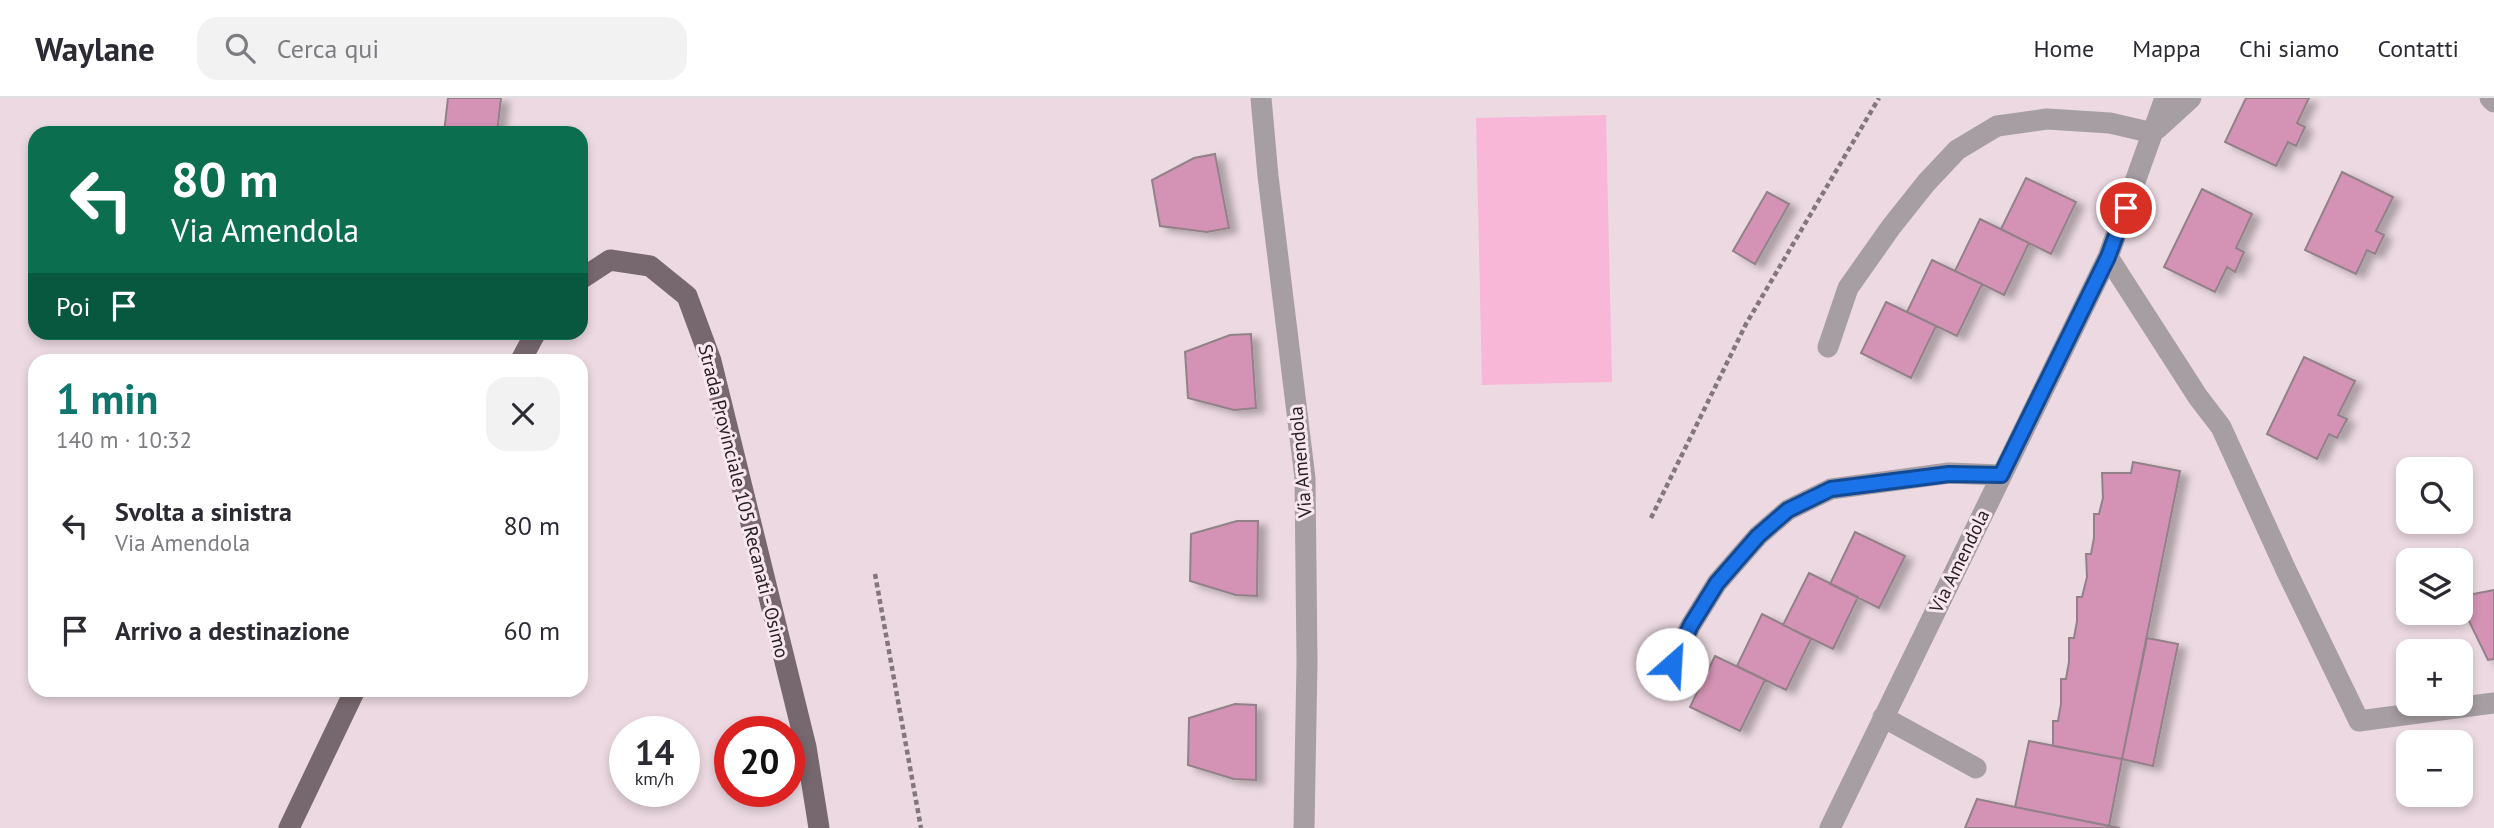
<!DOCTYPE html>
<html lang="it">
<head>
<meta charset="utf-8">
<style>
	body { margin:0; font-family:"PT Sans",sans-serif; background:#f2f2f3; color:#2b2b33; height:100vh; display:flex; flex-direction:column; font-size:26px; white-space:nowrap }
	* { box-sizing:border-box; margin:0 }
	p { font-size:23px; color:#7c7c81 }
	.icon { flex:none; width:38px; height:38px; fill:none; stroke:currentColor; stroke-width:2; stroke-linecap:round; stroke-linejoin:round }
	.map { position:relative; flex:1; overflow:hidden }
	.details { position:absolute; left:28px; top:256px; width:560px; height:343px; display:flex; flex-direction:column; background:#fff; border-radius:21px; box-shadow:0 4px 10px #0003 }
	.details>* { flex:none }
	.hud { position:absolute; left:28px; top:28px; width:560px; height:214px; border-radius:21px; box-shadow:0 4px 10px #0003; background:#0b6e4f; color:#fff; overflow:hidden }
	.fabs { position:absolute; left:2396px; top:359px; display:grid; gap:14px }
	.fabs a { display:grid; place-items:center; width:77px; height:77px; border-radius:14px; background:#fff; box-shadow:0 4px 10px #0003; font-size:35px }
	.speed { position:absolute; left:609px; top:618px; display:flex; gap:14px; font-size:35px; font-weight:700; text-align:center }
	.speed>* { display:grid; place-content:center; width:91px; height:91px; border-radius:50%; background:#fff; box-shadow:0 4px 10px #0003; line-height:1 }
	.speed small { font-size:18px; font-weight:400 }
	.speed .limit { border:10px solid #d22; background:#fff; color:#111 }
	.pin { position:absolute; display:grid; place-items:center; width:60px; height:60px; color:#fff; margin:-30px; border:4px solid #fff; border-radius:50%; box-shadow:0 2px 7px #0007 }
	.me { position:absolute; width:77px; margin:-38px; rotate:26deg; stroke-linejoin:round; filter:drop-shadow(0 0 5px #0008) }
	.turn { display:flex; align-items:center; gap:24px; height:147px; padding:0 28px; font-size:32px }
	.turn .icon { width:91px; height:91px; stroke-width:2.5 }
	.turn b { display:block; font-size:49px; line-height:60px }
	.then { display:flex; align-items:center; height:66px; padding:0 28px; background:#0003; gap:14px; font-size:26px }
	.round { display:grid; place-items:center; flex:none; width:74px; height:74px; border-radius:21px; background:#f2f2f3 }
	.summary { display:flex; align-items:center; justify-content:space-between; height:119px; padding:0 28px }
	h1 { font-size:42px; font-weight:800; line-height:52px; color:#0f766e }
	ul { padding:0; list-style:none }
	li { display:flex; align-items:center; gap:21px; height:105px; padding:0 28px }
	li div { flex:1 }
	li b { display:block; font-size:26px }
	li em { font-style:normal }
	header { display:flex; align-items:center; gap:42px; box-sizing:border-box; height:98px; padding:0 35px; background:#fff; border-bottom:2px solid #e1e1e2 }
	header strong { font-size:33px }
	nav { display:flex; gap:38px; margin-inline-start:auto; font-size:24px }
	.search { width:490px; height:63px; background:#f2f2f3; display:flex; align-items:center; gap:18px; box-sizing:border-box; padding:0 24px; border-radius:21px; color:#7c7c81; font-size:26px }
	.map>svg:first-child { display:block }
</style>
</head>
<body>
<header>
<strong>Waylane</strong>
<div class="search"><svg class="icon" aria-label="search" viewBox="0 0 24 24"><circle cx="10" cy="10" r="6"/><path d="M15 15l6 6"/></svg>Cerca qui</div>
<nav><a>Home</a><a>Mappa</a><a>Chi siamo</a><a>Contatti</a></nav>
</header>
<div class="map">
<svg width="2494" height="730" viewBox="0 0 2494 730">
	<defs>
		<filter id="shadow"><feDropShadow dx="8" dy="4.5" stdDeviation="3.5" flood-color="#0004"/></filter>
	</defs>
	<rect width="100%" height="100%" fill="#ecd9e2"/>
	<path fill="#f9b7d8" d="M1606,17l6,267 -130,3 -6,-267z"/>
	<path fill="#d493b4" stroke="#928189" stroke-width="2" filter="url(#shadow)" d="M448,0h53l-4,35h-53z
		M2246,0h63l-12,25 8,4 -9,19 -8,-4 -12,24 -51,-24z
		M1215,56l14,74 -22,4 -47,-6 -8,-46 42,-22z
		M2342,74l51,25 -17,34 8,4 -9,19 -8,-4 -11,24 -51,-24z
		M2026,80l50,24 -25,52 -50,-25z
		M2202,91l50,25 -16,34 8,4 -9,20 -8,-5 -12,25 -51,-25z
		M1767,94l22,12 -34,60 -22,-13z
		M1980,121l49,24 -25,52 -49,-24z
		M1932,162l50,24 -25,52 -50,-24z
		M1886,204l50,24 -25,52 -50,-25z
		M1251,236l5,74 -22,2 -46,-12 -3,-46 45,-17z
		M2304,259l51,24 -17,34 9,4 -10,19 -8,-4 -12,25 -50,-25z
		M2133,364l47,9 -58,288 -69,-13v-25h5l3,-17v-25h5l3,-17v-24h5l3,-17v-24h5l5,-20 -1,-23h5l3,-16v-24h5l4,-16 -1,-25h29z
		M1237,423h21l-1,75 -21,-1 -46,-14 1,-47z
		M1855,434l50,24 -26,52 -49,-24z
		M1809,475l49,24 -25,52 -50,-24z
		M2494,492v69l-6,1 -21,-43 -4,-21z
		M1762,516l49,25 -25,51 -49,-24z
		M2147,540l31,6 -25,122 -31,-7z
		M1715,558l50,24 -25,51 -50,-24z
		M1235,606l21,1v75l-22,-1 -46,-14 1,-47z
		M2029,643l93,18 -13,67 -94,-19z
		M1977,701l38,8 105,21h-155z"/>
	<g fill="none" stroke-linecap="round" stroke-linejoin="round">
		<path stroke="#83777c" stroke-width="4.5" stroke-dasharray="5 3.5" stroke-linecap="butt" d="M1651,420l95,-194 133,-226
			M875,476l46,254"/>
		<path stroke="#a69ea2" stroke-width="21" d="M1261,0l7,78 37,302 2,184 -3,166
			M2490,0l4,4
			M2157,31l34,-31
			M2108,159l90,140 23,30 65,143 73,151 135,-18
			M1828,249l20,-59 43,-61 35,-44 31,-33 40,-24 50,-7 63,4 43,10
			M1672,566l19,-39 26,-42 41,-47 30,-26 43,-21 118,-16 52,2
			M1883,619l93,51
			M1830,730l278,-571 57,-159"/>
		<path stroke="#76686e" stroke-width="21" d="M581,181l29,-19 40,6 37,30 24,65 95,386 13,81
			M521,262l15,-28
			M289,730l66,-138"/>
	</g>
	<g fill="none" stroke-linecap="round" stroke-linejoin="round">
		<g stroke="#114b97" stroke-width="18">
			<path id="route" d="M1672,566l19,-39 26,-42 41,-47 30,-26 43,-21 118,-15 52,1 107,-218 18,-49"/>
		</g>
		<use href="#route" stroke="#1a73e8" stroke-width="12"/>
	</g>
	<g text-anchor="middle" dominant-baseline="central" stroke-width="6" stroke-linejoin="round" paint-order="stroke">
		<g font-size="19" fill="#262023" stroke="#f9e7ef">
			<text transform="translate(1300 364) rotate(-95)">Via Amendola</text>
			<text transform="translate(744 403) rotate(76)">Strada Provinciale 105 Recanati - Osimo</text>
			<text transform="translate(1959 463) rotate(-64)">Via Amendola</text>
		</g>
	</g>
</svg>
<div class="fabs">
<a><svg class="icon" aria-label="search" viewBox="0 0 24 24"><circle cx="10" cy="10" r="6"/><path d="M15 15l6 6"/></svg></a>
<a><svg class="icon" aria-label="layers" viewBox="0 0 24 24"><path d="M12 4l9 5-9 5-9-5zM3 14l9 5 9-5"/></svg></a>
<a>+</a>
<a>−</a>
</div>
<div class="speed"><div>14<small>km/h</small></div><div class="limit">20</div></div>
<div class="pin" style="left:2126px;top:110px;background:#d93025"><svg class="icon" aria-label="arrive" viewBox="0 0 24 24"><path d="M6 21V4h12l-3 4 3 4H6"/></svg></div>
<svg class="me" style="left:1672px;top:566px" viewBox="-20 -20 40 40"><circle r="19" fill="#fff"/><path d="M0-13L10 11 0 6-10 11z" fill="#1a73e8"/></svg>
<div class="hud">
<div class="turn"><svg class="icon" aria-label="left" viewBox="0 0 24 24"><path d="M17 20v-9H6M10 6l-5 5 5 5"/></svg><div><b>80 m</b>Via Amendola</div></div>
<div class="then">Poi<svg class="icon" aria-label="arrive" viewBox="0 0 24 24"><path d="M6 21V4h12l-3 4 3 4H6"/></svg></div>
</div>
<section class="details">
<div class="summary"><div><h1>1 min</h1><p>140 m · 10:32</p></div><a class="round"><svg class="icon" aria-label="close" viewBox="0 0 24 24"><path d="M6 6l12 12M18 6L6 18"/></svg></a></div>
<ul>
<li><svg class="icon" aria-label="left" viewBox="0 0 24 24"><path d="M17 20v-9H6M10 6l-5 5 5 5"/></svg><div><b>Svolta a sinistra</b><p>Via Amendola</p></div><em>80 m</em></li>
<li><svg class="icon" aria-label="arrive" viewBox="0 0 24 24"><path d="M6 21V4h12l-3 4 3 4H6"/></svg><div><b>Arrivo a destinazione</b></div><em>60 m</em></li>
</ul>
</section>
</div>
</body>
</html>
